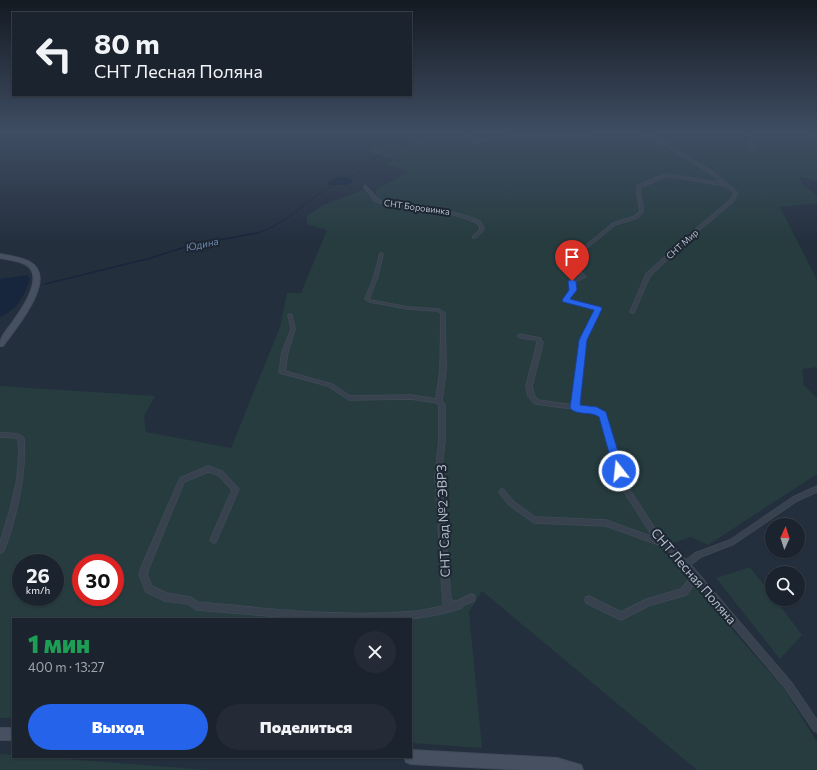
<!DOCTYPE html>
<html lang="ru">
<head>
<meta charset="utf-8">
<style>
	body { margin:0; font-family:Commissioner,sans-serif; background:#242b36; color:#f1f3f6; height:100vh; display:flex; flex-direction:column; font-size:15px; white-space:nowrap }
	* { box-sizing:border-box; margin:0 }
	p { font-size:13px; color:#a0a4aa }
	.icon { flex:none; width:22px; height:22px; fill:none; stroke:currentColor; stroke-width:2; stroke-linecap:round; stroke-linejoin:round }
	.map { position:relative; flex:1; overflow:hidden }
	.panel { position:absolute; left:12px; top:618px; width:400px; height:140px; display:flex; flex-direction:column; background:#1b232e; border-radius:0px; box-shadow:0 1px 3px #0004,0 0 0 1px #39404a }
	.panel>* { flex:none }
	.top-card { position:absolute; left:12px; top:12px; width:400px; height:84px; border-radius:0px; box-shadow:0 1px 3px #0004,0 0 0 1px #39404a; background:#1b232e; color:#f1f3f6; overflow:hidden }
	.needle { width:26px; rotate:3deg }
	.tools { position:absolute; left:765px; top:518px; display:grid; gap:8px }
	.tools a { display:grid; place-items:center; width:40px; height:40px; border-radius:50%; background:#1b232e; box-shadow:0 1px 3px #0004,0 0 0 1px #39404a; font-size:20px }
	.speed { position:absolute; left:12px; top:554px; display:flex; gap:8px; font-size:20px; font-weight:700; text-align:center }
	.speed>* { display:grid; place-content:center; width:52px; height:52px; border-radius:50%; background:#1b232e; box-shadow:0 1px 3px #0004,0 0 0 1px #39404a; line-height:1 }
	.speed small { font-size:10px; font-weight:400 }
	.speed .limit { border:6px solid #d22; background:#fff; color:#111 }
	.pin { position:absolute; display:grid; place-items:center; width:34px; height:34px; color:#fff; margin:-41px -17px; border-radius:50% 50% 50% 0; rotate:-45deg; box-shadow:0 0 4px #0007 }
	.pin .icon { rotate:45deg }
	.me { position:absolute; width:44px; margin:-22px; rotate:344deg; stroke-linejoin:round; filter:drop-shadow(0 0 3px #0008) }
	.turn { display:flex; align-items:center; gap:14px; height:84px; padding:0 16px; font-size:18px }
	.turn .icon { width:52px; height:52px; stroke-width:2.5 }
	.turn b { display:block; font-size:28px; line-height:34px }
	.round { display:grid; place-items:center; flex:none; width:42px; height:42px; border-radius:21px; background:#242b36 }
	.summary { display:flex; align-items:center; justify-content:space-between; height:68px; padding:0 16px }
	h1 { font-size:24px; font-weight:800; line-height:30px; color:#1e9e55 }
	.cta { display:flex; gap:8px; margin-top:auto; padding:8px 16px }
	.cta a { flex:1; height:46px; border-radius:24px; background:#2563eb; color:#fff; font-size:16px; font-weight:800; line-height:46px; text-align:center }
	.cta a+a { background:#242b36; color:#f1f3f6 }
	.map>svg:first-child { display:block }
</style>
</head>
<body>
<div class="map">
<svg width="817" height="770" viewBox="0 0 817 770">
	<rect width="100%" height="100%" fill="#242f3e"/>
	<path fill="#263c3f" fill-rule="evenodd" d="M419,133h398v48l-18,-4 4,7 14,12v7l-37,4 37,73v87l-15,2 2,16 13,13v76l-109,71 -17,-8 -22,7 -5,7 121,139 32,52v28h-120l-215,-179 -13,21 13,136 -71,-5v-124h-398v99h-13v-332l155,10 -11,20 2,16 85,16 49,-121 7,-34h14l26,-63 -20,-6v-8l16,-11 39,-15 14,4v-5l33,-17 -23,-8 8,-5 -24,-7 4,-5 28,-4zM21,563h34v34h-34zM81,563h34v34h-34z
		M750,567l22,29v3h3l27,36 -22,24 -64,-81z
		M0,754l13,1v2h28l167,13h-208z"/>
	<path fill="#17263c" d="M337,177h10l6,4v2l-8,2h-16l-1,-2z
		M28,275l2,4c-6,17 -12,31 -30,38v-38z"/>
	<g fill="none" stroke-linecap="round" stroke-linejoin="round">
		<path stroke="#17263c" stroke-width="1" d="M351,176l19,-11 5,-8 54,-24
			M254,234c32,-8 53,-36 82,-50"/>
		<path stroke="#17263c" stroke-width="1.5" d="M45,284l106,-26 40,-13 67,-12"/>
		<g stroke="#414a57" stroke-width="1.5">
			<path id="street" d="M586,133h14l-35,4 -45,1 -46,4h-4l-5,-6 3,-1 4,5h2l46,-4 45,-1z
				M644,133h4l64,38 26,22 -5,9 -41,34 -42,40 -16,37h-2l-2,-1 16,-38 44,-40 40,-34 4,-7 -9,-7 -51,-9h-10l-24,11c0,8 4,16 3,24l-6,6 -22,7 -44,36 15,16 -12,5 1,8 -6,9 31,9v1l-14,31 -8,65 19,3 8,5 21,71 37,57 12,7 11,12 9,-7 35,-13 63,-43 24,-11v6l-20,9 -63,43 -33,13 -10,8 100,117 26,38v12l-3,-1 -29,-43 -89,-106 -10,13 -38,11 -27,14 -35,-17 -1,-3 1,-3 3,-1 32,16 26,-13 34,-10 10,-12 -22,-25 -10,-7 -53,-19 -72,-3 -25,-18 -10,-13 1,-2 2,-1 2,1 9,11 22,16 71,3 47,17 -33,-52 -20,-69 -5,-4 -18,-3 -2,1 -2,-1 -37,-5 -2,-1 -6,-7 -2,-10 11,-43 -1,-3 -16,-2 -3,-2 3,-2 20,4 3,5 -11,43 2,9 4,5 35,5 7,-65 15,-30 -31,-9v-1l7,-10 -1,-10 11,-3 -14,-16 46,-38 22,-7 5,-5 -3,-17v-8l26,-11h11l48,8 -12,-10z
				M748,133h3l3,16 -3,-1z
				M809,133l8,1v2l-8,-2z
				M364,186h2l7,7 3,5 5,3c34,4 67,7 99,20l4,7 -2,4 -7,6h-2v-2l6,-5 1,-3 -3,-5c-18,-8 -37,-12 -58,-15 -13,-2 -27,-3 -40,-5l-6,-3 -3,-6 -6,-6z
				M380,253h1l2,1 -5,22 -9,23 2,1 37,7 31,2 6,4 1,57 -4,31 3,4v35l-4,36 10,124 6,1 14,-7 3,1 1,3 -1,3 -12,5v2c-18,6 -37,10 -57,11h-98l-111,-9 -8,-6 -23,-3 -19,-9 -7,-17 2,-7 38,-88 1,-2 28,-12 14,5 17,18 -23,53 -2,1 -2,-1 -2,-2 22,-50 -14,-15 -10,-3 -24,10 -35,86 -2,7 5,11 14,7 24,4 8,5c72,7 147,16 219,9 9,-1 18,-4 27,-5l-1,-3 -8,-127 4,-36v-35l-2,-2 -26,-4 -62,1 -21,-14 -48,-13 -1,-1 3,-20 9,-23 -3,-14 2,-1 2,1 3,14 -7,23 -3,19 47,13 18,12 61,-1 25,4 4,-29 1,-56 -3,-3 -30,-2 -38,-7 -5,-3 9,-23z
				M0,433c8,0 18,-1 24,5 2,29 -3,57 -11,85 -3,10 -5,20 -10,29l-3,1v-10l11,-37 6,-27 2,-27 -1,-13 -2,-1 -16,-1z"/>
		</g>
		<g stroke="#414a57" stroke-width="2">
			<path id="secondary" d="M0,254c10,2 21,3 30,8 29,16 -15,67 -27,84h-3c0,-10 8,-17 14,-26 8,-11 28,-40 15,-53 -7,-7 -20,-7 -29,-9z
				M0,728h13v12h-13z
				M411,750l146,8 24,7 2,5h-57l-115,-6 -5,-2 -2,-5h7z"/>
		</g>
		<use href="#street" fill="#38414e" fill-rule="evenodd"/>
		<use href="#secondary" fill="#465061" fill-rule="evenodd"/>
	</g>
	<linearGradient id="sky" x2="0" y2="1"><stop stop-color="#141a22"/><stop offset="0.55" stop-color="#3f4d63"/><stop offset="1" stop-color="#3f4d63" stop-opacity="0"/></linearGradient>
	<rect width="817" height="241" fill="url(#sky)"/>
	<path fill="#2563eb" stroke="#184099" d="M572,279l4,2 1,9 -7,9 31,8 1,2 -15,31 -7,65 17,2 9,5 18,59 -1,3 -4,1 -4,-1 -1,-3 -15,-54c-8,-6 -23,-1 -29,-9l9,-68 15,-30 -31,-8 -1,-2 7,-10 -1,-9z"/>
	<g text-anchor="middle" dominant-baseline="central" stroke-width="4" stroke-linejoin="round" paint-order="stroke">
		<g font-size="9" fill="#b4bcc9" stroke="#1d2633">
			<text transform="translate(417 207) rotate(8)">СНТ Боровинка</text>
			<text transform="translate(682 244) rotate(-42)">СНТ Мир</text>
		</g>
		<g font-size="10" font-style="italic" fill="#6d86a8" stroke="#1d2633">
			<text transform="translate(202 244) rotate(-12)">Юдина</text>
		</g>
		<g font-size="13" fill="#b4bcc9" stroke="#1d2633">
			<text transform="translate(443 521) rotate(-92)">СНТ Сад №2 ЭВРЗ</text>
			<text transform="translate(694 576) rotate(49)">СНТ Лесная Поляна</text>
		</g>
	</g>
</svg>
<div class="tools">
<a><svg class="needle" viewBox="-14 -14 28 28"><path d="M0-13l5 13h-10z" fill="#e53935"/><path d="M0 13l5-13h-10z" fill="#a0a4aa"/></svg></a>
<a><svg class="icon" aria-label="search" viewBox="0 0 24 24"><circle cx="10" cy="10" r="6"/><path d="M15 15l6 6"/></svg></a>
</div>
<div class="speed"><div>26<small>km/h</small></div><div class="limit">30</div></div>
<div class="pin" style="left:572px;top:281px;background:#d93025"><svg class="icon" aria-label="arrive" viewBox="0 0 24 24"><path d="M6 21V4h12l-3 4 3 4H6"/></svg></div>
<svg class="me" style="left:619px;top:471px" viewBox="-20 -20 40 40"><circle r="17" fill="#2563eb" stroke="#fff" stroke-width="3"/><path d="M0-11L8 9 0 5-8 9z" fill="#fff"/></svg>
<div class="top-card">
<div class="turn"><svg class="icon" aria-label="left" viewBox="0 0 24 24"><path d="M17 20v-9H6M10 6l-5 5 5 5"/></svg><div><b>80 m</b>СНТ Лесная Поляна</div></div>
</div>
<section class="panel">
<div class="summary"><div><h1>1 мин</h1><p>400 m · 13:27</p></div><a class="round"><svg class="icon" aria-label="close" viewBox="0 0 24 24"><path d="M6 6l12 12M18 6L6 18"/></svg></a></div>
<div class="cta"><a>Выход</a><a>Поделиться</a></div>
</section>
</div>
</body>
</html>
